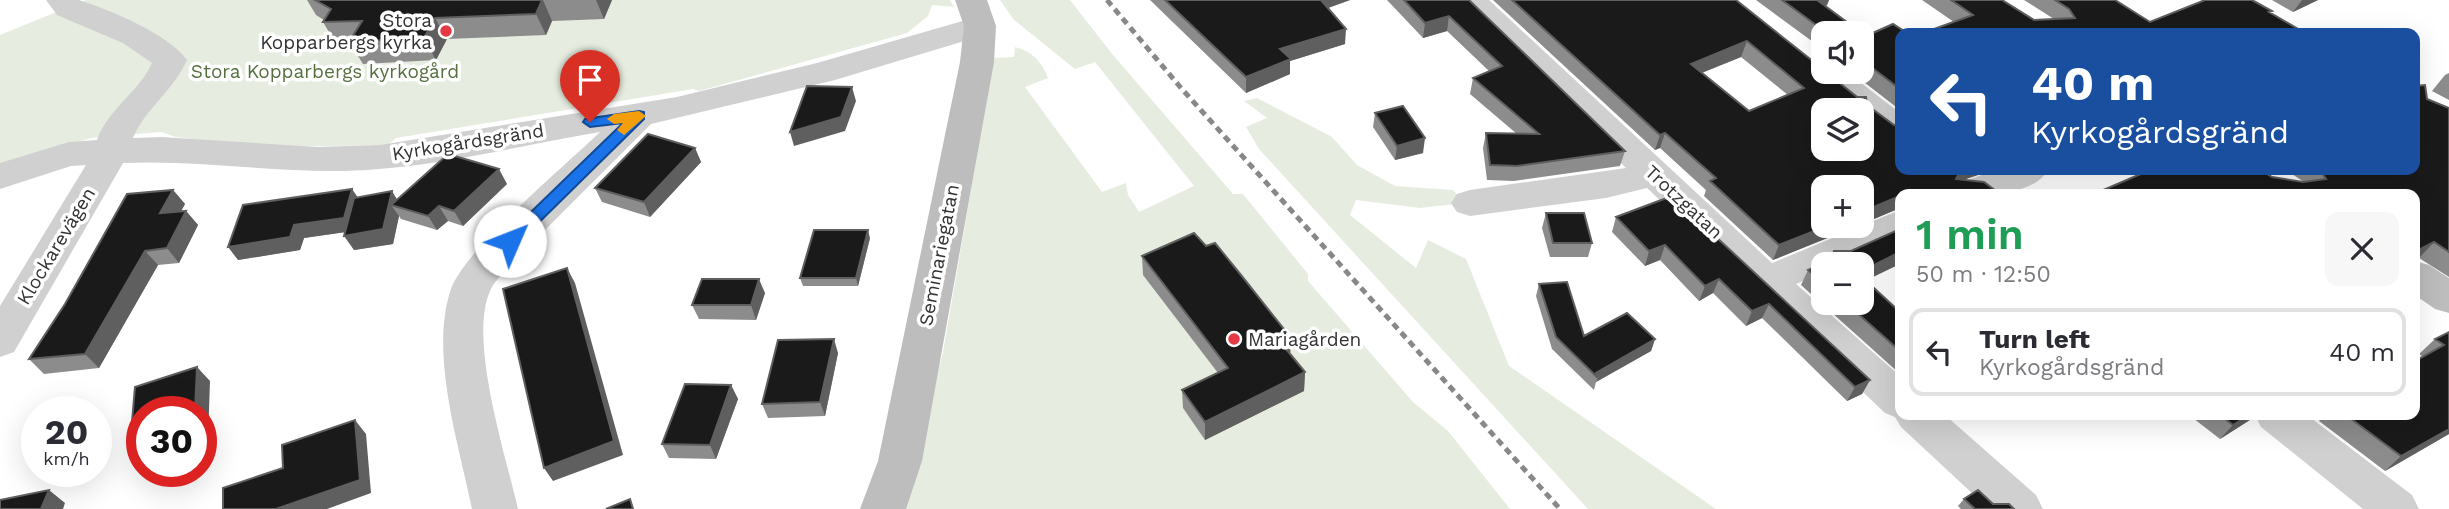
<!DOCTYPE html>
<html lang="en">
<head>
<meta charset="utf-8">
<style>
	body { margin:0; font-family:"Work Sans",sans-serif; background:#f7f7f7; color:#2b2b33; height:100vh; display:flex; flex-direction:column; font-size:26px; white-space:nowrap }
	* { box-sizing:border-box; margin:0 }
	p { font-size:23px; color:#7c7c81 }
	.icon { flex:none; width:38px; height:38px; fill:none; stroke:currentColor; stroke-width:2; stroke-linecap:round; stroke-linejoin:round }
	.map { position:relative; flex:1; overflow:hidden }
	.panel { position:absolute; left:1895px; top:189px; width:525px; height:231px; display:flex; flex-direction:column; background:#fff; border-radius:14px; box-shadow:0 7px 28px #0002 }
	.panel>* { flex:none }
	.hud { position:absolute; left:1895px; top:28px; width:525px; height:147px; border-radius:14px; box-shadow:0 7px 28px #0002; background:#1a4fa0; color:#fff; overflow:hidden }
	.controls { position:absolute; left:1811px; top:21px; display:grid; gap:14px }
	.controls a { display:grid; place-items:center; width:63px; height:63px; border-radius:14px; background:#fff; box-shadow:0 7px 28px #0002; font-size:35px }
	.speed { position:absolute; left:21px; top:396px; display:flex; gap:14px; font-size:35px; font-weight:700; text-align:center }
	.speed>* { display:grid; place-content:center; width:91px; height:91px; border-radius:50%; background:#fff; box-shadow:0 7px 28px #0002; line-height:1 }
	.speed small { font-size:18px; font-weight:400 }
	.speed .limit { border:10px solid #d22; background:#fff; color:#111 }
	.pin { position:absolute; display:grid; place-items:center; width:60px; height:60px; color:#fff; margin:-72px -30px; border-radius:50% 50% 50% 0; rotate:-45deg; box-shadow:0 0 7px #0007 }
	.pin .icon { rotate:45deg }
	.me { position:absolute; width:77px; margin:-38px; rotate:46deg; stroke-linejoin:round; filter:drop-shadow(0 0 5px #0008) }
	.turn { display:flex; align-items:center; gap:24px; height:147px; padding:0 21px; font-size:32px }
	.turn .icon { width:91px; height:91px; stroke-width:2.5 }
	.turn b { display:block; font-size:49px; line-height:60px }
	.round { display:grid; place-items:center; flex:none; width:74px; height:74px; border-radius:14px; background:#f7f7f7 }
	.summary { display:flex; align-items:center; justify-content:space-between; height:119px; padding:0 21px }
	h1 { font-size:42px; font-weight:600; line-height:52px; color:#1e9e55 }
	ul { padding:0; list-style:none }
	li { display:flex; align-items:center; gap:21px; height:88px; margin:0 14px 10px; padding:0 7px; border:4px solid #e1e1e2; border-radius:14px }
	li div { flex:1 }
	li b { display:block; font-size:26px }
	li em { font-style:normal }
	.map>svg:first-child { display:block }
</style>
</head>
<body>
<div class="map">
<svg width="2449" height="509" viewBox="0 0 2449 509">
	<rect width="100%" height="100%" fill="#fff"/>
	<path fill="#e6ecdf" d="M86,0h864l4,7 -22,-2 -4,11 -21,17 -208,58 -6,-2 -297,49 -8,7 -122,2 -90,-10 -15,-5 -70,6 -91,27v-130z
		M1000,0h70l43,55 120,139h10l65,80v7l105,121 35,29 62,78h-607l40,-157 39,-226 9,-68 23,-1 1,-10c17,4 27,15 33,31l-23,9 77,105 24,-9 2,12 11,17 55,-26 -99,-124 -20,7 -61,-49z
		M1257,98l75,39 25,28 38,21 58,4 11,13 -44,5 -64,-8 -6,15 66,53 12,-28 38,19 43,107 207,143h-128l-329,-360 -13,-22 21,-9 -23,-17z"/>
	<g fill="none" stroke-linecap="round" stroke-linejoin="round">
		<path fill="#d0d0d0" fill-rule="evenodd" d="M46,0c10,0 23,0 33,0 29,9 91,35 108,60 -13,30 -42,49 -54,78l29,-1 155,10 63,-2 297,-48 140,-34 163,-47 11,3 5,7 -5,7 -156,47 -184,44 -145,145c-5,7 -13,14 -16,22 -22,49 16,165 28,218h-46c-13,-65 -43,-156 -21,-220 14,-40 114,-123 149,-157 -72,12 -148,31 -221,37 -85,8 -170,-10 -256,-6l-109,189 -14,5v-51l86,-141 -15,1 -71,23v-26l69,-21 28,-2c11,-31 42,-48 55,-77l-29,-20 -66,-28z
			M1455,0h34l283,263 128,-53v28l-58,26h-18v8l-28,12 104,92v39h45l91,80 7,14h-54l-88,-82 -6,-10 -10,-4 -238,-225 -41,10 -136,18 -13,-4 -6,-9 6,-9 13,-4 156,-22z
			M1824,62v10h23l53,41v29l-12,-4 -26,-20v-8c-18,0 -44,-23 -54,-38l5,-8z
			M1995,170h53c-16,28 -70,25 -98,24l5,-9z
			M2255,415h52l105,80 7,14h-56l-102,-82z"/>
		<path fill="#bdbdbd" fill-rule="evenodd" d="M955,0h32l9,26 -2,36 -72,399 -16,48h-46l18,-48 82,-399 4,-36z
			M2415,261l14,4 20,13v35l-14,-4 -20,-14z"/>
		<path stroke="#888" stroke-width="5" stroke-dasharray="7 5" stroke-linecap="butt" d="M1107,0l74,88 379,421"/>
	</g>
	<path fill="#8c8c8c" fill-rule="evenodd" d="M307,0h305l-8,19 -52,2 -6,14 -99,4 -11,21 -73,4 -13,-21 -14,1 -13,-22 1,-2 -8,-5z
		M1150,0h200l-22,8 17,36 -55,17v13l-44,19z
		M1387,0h82l156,151 -5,15 -106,15 -27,-1 -4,-32 3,-15 31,1 -47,-40 3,-16 16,-7 -42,-40 -24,7z
		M1493,0h243l158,125 99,45 -31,10 38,14h-100v14l-38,16v-37l-38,39h33l-84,34 -69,-64 2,-6 -46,-42 -5,2zM1741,57l47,38 -39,16 -47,-38z
		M1756,0h73l-2,5 -1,1 40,30 34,-3v77l-49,-38h11v-39h-38v17z
		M1922,0h80l32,20 20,-1 -30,-19h91l35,22 121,-9 34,20 -351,-11z
		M2272,0h46l-25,12z
		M2449,73v27l-17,-9 13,-16z
		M2427,99l22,9v169l-30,-19 -147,-81 32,5 -15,-10 -12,-2h138z
		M1375,113l48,40 -28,7 -22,-33z
		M695,148l6,14 -51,55 -48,-15 -7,-14z
		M507,184l-44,42 -15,-5 -11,9 -36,-11 -2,-3 -6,28 -39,6 -9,-18 -41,6 -4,12 -62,10 159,-61z
		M173,190l12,14 -4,7h5l12,14 -19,38 -21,2 -59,103 -55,6 -15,-15z
		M1672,196l198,184 -8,14 -15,7 -85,-83 -16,8 -33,-33 -14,8 -39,-41 -15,6 -33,-34 4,-15z
		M1546,213l46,30 -4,14h-38l-8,-29z
		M870,238l-12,48h-55l-3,-8z
		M1206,246l85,92 -1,15 15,19 -1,19 -99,49 -22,-32 -1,-18 36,-17 -75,-98 -1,-19z
		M1834,251h17l20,27 -3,4 32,30v62l-99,-89 7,-15 22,-10zM1824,264l38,39h-38z
		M1539,284l45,52 71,3 -4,12 -55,31 -2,8 -42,-41 -16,-53z
		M765,293l-9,27 -57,-1 -7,-14z
		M2449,332v102l-64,37 -66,-50 5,-6h91l8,-58 -4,-3 16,-15z
		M838,353l-13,63 -57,2 -6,-14z
		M731,385l7,14 -22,60 -47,-1 -7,-14z
		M2189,415h67l-3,3 -33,21z
		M1964,499l29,5 21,5h-53l-3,-3z"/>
	<path fill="#5f5f5f" d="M543,0l9,21 -6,14 -10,-21z
		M596,0h16l-8,19z
		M1318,0h32l-33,12z
		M1814,0h15l-2,5 -18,9z
		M2302,0h16l-25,12z
		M1449,16l-2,15 -24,7 2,-15z
		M435,18l12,21 -11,21 -12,-22z
		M1346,29l-1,15 -55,17v13l-44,19v-16l34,-28z
		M1747,41l-6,16 -55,22 5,-15z
		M852,87l4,14 -11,30 -51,15 -4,-14z
		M1665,133l-5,15 -5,2 5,-15z
		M1425,138l-2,15 -28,7 2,-14z
		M695,148l6,14 -51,55 -6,-15z
		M499,169l8,15 -44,42 -9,-15z
		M1961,170h32l-39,13z
		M352,189l9,13 -8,29 -49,7 -4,12 -62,10 -10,-13 66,-22z
		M173,190l12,14 -13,24 -12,-15z
		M392,191l9,15 -10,-1 8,11 -6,28 -39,6 -10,-14z
		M1900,196v12l-38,16v-12z
		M439,206l9,15 -11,9 -9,-14z
		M186,211l12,14 -19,38 -12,-15z
		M1827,226h30l-84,34 6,-15z
		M868,230l2,8 -12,48 -2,-8z
		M2434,242l-15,16 -4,2v-8z
		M1665,245l-5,15 -15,6 4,-15z
		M145,251l13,14 -59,103 -14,-14z
		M1900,252v12l-29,14 -5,8 -4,-9 8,-10z
		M567,268l8,15 48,172 -70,26 -9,-13z
		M759,279l6,14 -9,27 -5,-15z
		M1719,279l-6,14 -14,8 6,-15z
		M1769,304l-7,14 -16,8 6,-15z
		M1291,338l-1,19 -9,-14z
		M834,339l4,14 -13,63 -5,-14z
		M1655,339l-4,12 -55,31 2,-4 -2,-5z
		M197,367l13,14 -2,57 -7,2v-29h-6z
		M1305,372l-1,19 -99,49v-18z
		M1870,380l-8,14 -15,7 8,-14z
		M731,385l7,14 -22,60 -6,-14z
		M2249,415h7l-3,3 -33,21 13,-14z
		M355,420l11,14 5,59 -44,16h-51z
		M2449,429v5l-64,37 16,-15z
		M142,441v15l-12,-11z
		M49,490l16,13 -2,6h-22z"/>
	<path fill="#1a1a1a" stroke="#5f5f5f" stroke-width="2" fill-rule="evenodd" d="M315,0h227l-6,14 -101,4 -11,20 -75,4 13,-21 -39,1 8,-13z
		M1165,0h156l25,29 -66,20 11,10 -45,18z
		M1404,0h65l156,151 -108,15 -27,-1 -4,-32 53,1 -66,-56 29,-12 -53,-50 -24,7z
		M1512,0h224l88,70v2h2l31,25h9l1,8 27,20 6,2v43h61l-5,9 28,3 16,12h-90v-1l-5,1h-5v2l-38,16v-25h-38v39h3l-48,19 -69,-64 6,-3 -51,-45 -5,2zM1747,41l57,47 -55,23 -58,-47zM1824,110h38v39h-38z
		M1782,0h35l49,36 27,-12 14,9h-7v56l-38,-29v-27h-35z
		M1951,0h51l32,20 41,-2 -6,-9 -14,-9h60l35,22 55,-22h47l20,11 -3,1 36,21h-382l50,-18z
		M2425,85l2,14 22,9v144l-15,-10 -19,10v-58h-321l56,-24h111l11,7 31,5 23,-3 -6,-9h95v-84z
		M807,86l45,1 -11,30 -51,15z
		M1403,106l22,32 -28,8 -22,-33z
		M648,134l47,14 -51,54 -49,-14z
		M448,154l51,15 -45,42 -15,-5 -11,10 -37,-11z
		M352,189l-8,29 -50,7 -4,12 -62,10 15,-42z
		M173,190l-13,23 26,-2 -19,37 -22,3 -60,103 -56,5 36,-55 62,-110z
		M392,191l-9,38 -39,7 10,-38z
		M1672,196l198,184 -15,7 -86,-83 -17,7 -33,-32 -14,7 -40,-41 -16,6 -33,-34z
		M1546,213h38l8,30h-39z
		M1900,229v23l-30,15 4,4 -12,6 38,35v39l-54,-48h16v-39h-38v19l-16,-13 25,-11 1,-8h17z
		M814,230h54l-12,48h-56z
		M1194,233l12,13 9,-3 26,32 50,63 -10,5 24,29 -100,50 -23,-32 46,-22 -86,-112z
		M567,268l47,173 -70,27 -41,-179z
		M702,279h57l-8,26h-59z
		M1567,282l17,54 43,-23 28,26 -59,34 2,5 -42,-41 -17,-53z
		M2449,332v97l-48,27 -55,-41h69v-54l29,-16 -9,-6z
		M834,339l-14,63 -58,2 16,-64z
		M197,367l-2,44h-53v30l-12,4 5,-58z
		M685,384l46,1 -21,60 -48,-1z
		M2220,415h29l-16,10z
		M355,420l5,60 -84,29h-53v-21l60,-20 -1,-23z
		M49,490l-8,19h-41v-9z
		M1978,490l15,14h16l5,5h-39l-11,-10z
		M630,499l3,10h-27z"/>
	<path fill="#1a73e8" stroke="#114b97" stroke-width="2" d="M639,111l5,1v7l-128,126h-11v-8l118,-114 -33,4 -7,-5 2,-3z"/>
	<path fill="#f59e0b" d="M639,111l7,5 -22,19 -7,-5 6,-7 -9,1 -7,-5 7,-5z"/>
	<g fill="#e63946" stroke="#fff" stroke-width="2.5">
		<circle cx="446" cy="31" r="7"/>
		<circle cx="1234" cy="339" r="7"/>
	</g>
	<g text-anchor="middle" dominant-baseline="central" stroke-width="7" stroke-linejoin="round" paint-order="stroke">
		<g font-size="19" fill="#333" stroke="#fff" text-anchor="end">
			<text x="432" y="20">Stora<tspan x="432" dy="22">Kopparbergs kyrka</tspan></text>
			<text x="1248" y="339" text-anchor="start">Mariagården</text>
		</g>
		<g font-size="19" fill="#56703f" stroke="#fff">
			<text x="325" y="71">Stora Kopparbergs kyrkogård</text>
		</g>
		<g font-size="19" fill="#333" stroke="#fff">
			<text transform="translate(468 142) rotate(-9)">Kyrkogårdsgränd</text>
			<text transform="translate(1684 202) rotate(43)">Trotzgatan</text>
			<text transform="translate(56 246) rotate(-59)">Klockarevägen</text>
			<text transform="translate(939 255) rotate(-79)">Seminariegatan</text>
		</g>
	</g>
</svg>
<div class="controls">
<a><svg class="icon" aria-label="sound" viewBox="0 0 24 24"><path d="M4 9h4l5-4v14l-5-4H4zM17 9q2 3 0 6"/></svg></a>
<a><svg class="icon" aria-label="layers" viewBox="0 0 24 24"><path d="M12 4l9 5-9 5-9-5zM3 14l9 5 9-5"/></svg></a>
<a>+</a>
<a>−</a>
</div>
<div class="speed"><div>20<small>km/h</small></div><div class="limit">30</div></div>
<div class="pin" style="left:590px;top:122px;background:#d93025"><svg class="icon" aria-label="arrive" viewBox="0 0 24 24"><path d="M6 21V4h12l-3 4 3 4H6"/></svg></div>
<svg class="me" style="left:510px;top:241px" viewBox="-20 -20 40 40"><circle r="19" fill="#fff"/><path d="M0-13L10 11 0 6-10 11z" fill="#1a73e8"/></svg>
<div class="hud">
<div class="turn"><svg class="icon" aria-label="left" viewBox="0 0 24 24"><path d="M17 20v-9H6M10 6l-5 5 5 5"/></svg><div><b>40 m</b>Kyrkogårdsgränd</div></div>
</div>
<section class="panel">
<div class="summary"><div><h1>1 min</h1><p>50 m · 12:50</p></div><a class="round"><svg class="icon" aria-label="close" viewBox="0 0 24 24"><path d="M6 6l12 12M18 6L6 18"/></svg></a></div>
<ul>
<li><svg class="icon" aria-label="left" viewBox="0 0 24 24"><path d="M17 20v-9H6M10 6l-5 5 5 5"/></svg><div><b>Turn left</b><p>Kyrkogårdsgränd</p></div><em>40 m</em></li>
</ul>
</section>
</div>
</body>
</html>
